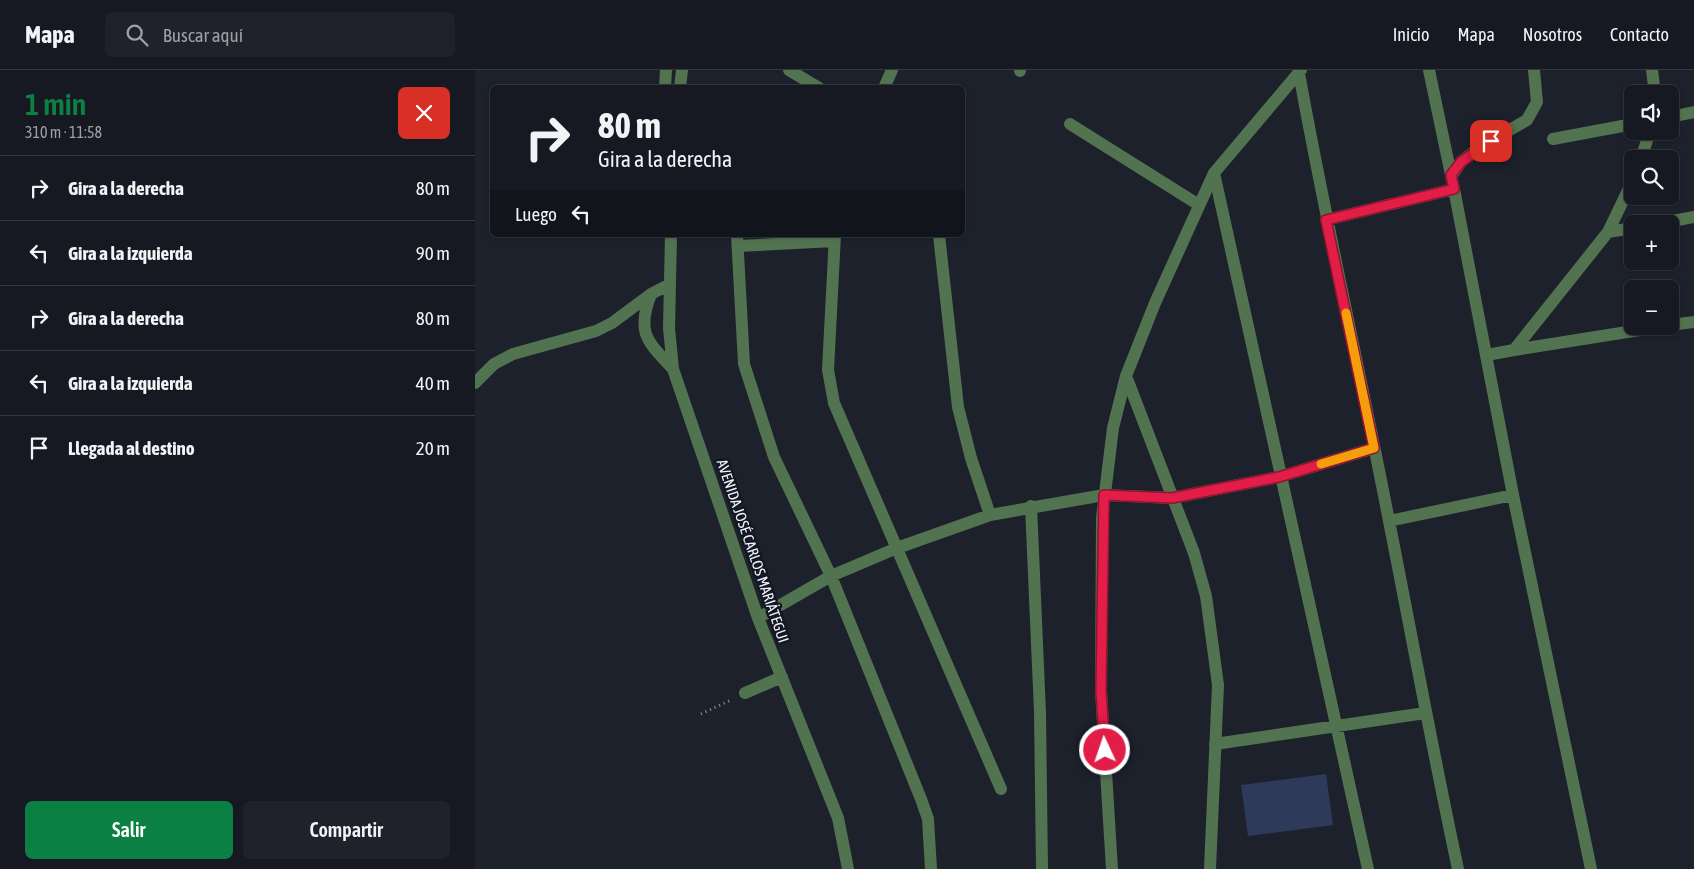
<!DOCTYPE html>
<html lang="es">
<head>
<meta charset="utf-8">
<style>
	body { margin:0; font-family:"Asap Condensed",sans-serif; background:#1f222a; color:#f1f3f6; height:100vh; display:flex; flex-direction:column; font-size:19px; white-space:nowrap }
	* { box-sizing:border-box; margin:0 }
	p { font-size:16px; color:#9ea0a5 }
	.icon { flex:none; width:28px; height:28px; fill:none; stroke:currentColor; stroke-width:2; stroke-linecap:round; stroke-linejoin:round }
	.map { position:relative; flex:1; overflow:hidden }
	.drawer { display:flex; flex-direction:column; background:#161921; width:475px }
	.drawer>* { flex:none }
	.hud { position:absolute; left:15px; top:15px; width:475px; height:152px; border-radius:8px; box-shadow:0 1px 4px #0004,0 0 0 1px #35383f; background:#161921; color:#f1f3f6; overflow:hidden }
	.buttons { position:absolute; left:1149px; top:15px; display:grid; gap:10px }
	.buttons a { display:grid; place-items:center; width:55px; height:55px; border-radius:8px; background:#161921; box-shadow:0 1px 4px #0004,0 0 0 1px #35383f; font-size:25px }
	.pin { position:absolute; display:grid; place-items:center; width:42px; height:42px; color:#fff; margin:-21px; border-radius:10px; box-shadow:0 2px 8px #0006 }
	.me { position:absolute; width:55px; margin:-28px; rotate:357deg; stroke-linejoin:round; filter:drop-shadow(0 0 4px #0008) }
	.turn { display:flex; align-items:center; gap:18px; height:105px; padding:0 25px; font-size:22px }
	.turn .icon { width:65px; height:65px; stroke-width:2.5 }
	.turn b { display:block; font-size:35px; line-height:42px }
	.then { display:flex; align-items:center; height:48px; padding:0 25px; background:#0003; gap:10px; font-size:19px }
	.round { display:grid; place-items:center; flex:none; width:52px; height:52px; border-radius:8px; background:#1f222a }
	.overview { display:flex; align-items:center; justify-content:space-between; height:85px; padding:0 25px }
	h1 { font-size:30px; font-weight:600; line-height:38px; color:#0b8043 }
	.cta { display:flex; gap:10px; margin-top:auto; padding:10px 25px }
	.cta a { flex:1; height:58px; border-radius:8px; background:#0b8043; color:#fff; font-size:20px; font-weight:600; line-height:58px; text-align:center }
	.cta a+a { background:#1f222a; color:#f1f3f6 }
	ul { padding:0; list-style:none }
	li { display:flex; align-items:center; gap:15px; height:65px; padding:0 25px; border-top:1px solid #35383f }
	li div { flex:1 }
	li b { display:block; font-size:19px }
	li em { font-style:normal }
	header { display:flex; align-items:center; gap:30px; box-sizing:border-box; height:70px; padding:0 25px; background:#161921; border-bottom:1px solid #35383f }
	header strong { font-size:24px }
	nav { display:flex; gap:28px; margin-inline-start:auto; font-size:18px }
	.search { width:350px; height:45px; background:#1f222a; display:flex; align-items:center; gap:12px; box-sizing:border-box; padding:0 18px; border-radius:8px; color:#9ea0a5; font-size:19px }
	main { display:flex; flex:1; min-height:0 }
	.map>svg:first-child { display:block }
</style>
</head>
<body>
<header>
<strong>Mapa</strong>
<div class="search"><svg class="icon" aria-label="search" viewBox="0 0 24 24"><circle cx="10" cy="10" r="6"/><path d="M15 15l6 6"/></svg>Buscar aquí</div>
<nav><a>Inicio</a><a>Mapa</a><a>Nosotros</a><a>Contacto</a></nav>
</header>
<main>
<section class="drawer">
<div class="overview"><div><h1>1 min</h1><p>310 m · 11:58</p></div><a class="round" style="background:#d93025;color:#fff"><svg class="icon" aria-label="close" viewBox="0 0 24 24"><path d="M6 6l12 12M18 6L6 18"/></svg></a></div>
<ul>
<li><svg class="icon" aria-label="right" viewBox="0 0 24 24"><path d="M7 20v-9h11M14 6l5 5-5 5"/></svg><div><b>Gira a la derecha</b></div><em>80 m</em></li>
<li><svg class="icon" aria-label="left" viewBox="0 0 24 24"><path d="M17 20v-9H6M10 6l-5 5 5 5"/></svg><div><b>Gira a la izquierda</b></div><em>90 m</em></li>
<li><svg class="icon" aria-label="right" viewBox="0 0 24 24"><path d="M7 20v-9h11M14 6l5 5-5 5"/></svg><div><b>Gira a la derecha</b></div><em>80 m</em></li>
<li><svg class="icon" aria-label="left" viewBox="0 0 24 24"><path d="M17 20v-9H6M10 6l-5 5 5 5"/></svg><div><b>Gira a la izquierda</b></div><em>40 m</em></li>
<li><svg class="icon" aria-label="arrive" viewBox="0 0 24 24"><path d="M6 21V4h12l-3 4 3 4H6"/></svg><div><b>Llegada al destino</b></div><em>20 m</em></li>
</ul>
<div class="cta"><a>Salir</a><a>Compartir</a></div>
</section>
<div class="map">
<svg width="1219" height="799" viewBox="0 0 1219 799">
	<rect width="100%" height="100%" fill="#1d212c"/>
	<path fill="#2d3a5a" d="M851,704l7,51 -85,11 -7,-51z"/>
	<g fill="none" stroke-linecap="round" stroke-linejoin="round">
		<path stroke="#8e929b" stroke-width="3" stroke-dasharray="1 4" stroke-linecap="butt" d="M226,644l30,-14"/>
		<path stroke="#527350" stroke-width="12" d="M314,0l30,18
			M954,0l25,119 59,306 78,374
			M1177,0l3,24
			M545,1v-1
			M824,3c27,150 61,298 90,448 23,116 44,232 69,348
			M190,18l1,-18
			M205,18l2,-18
			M409,18l8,-18
			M1195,47l24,-5
			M595,54l129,81
			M1078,69l80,-15
			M1166,89l9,-28
			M739,103l154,696
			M977,105l9,-13 19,-15 47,-27 10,-18 -3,-32
			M851,150l128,-31
			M1182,154l37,-7
			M1133,162l25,-4
			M196,165l-2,93 4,41 85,249 80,200 10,51
			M262,165l7,129 30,93 57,119 90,223 7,20 3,50
			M360,165l-7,135 6,33 167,386
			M464,165l19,172 13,51 19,57
			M263,176l96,-5
			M176,224c-15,39 -4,47 22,75
			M1195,255l24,-3
			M1039,280l151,-24
			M1012,285l27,-5 94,-118 25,-52
			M651,306l68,177 12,43 12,89 -8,184
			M0,313l19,-19 19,-10 83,-23 16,-8 39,-29 19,-10
			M556,436l9,206 2,157
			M914,451l124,-26
			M283,548l73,-42 66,-28 93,-33 114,-20 68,3 107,-21 95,-29
			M270,623l37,-16
			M740,674l210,-31
			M637,799l-11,-178 1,-173 11,-90 13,-52 29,-73 59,-130 87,-103"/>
	</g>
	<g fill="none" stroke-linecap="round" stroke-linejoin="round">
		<g stroke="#92132f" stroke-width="12">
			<path id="route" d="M630,680l-4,-59 3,-196 68,3 107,-21 95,-29 -48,-228 128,-31 -3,-14 10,-13 30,-21"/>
		</g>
		<use href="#route" stroke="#e11d48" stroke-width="9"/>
		<path stroke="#f59e0b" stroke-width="9" d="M846,394l53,-16 -28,-135"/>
	</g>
	<g text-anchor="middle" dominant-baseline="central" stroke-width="5" stroke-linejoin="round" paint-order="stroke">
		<g font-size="15" fill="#f1f4fc" stroke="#141822">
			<text transform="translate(278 481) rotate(71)">AVENIDA JOSÉ CARLOS MARIÁTEGUI</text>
		</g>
	</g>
</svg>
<div class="buttons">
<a><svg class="icon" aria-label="sound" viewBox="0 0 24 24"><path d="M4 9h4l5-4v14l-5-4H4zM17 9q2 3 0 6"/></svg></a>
<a><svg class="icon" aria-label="search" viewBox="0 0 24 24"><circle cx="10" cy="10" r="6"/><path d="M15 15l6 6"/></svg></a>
<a>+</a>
<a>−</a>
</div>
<div class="pin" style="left:1016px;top:71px;background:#d93025"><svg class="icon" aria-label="arrive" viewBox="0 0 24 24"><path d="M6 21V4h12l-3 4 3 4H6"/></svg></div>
<svg class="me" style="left:630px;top:680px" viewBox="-20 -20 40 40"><circle r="17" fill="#e11d48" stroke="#fff" stroke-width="3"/><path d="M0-11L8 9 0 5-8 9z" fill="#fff"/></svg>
<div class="hud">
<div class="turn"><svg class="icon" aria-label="right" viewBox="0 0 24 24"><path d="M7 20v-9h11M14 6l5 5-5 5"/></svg><div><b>80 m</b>Gira a la derecha</div></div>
<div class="then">Luego<svg class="icon" aria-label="left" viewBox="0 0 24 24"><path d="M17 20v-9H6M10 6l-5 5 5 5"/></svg></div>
</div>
</div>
</main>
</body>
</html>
